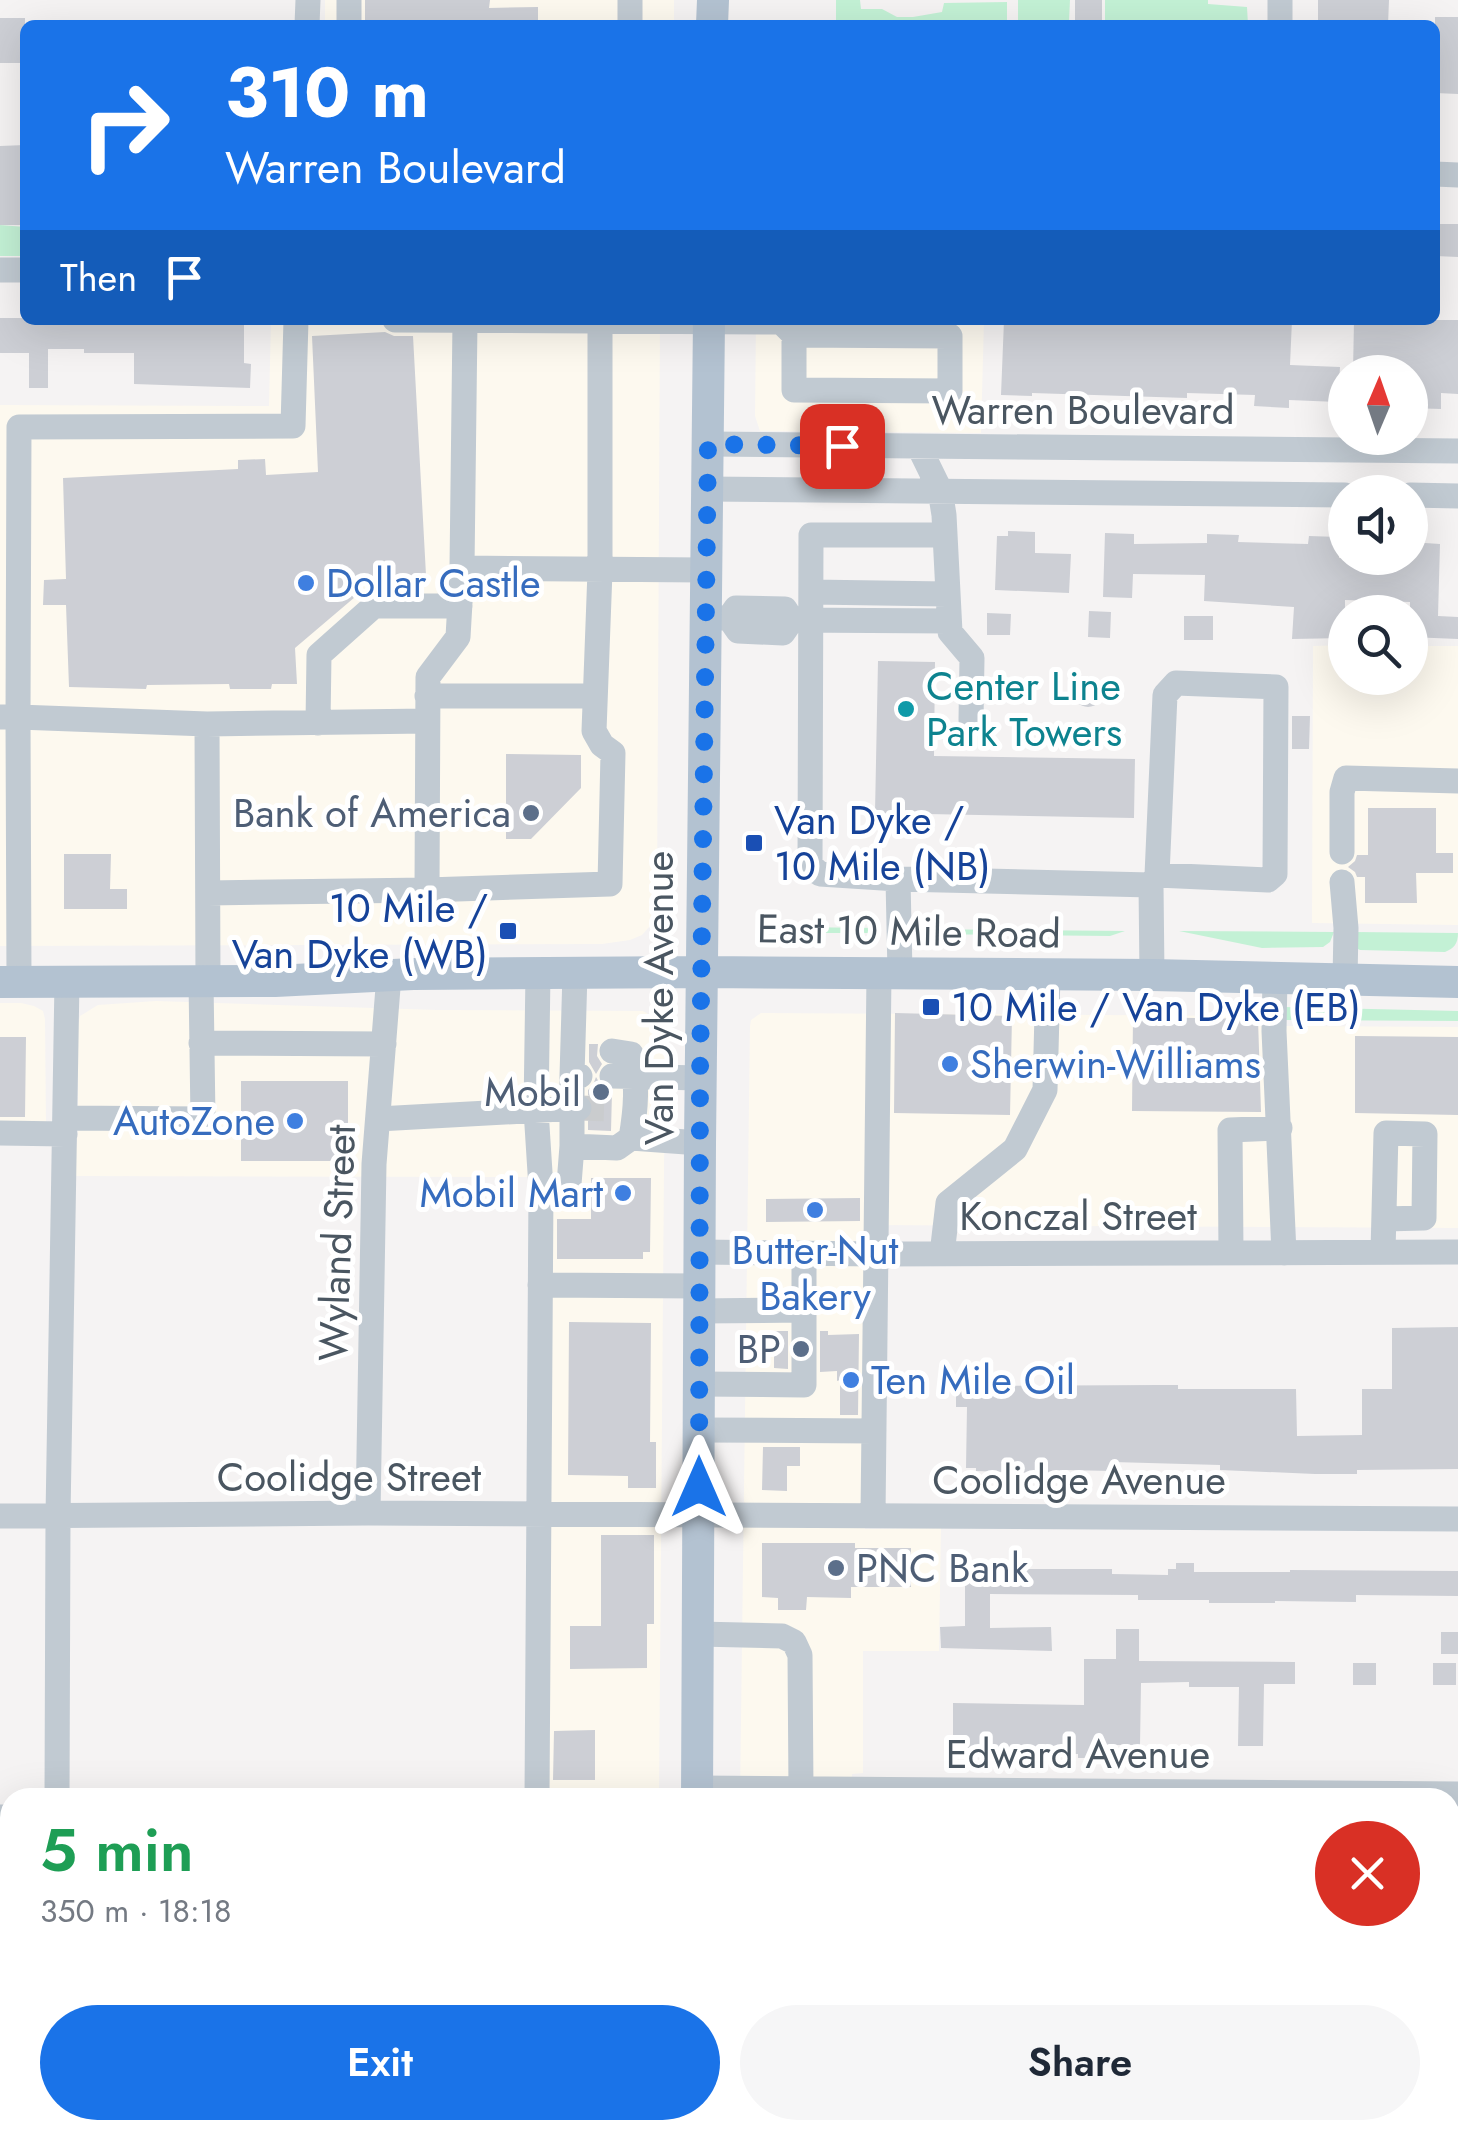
<!DOCTYPE html>
<html lang="en">
<head>
<meta charset="utf-8">
<style>
	body { margin:0; font-family:Jost,sans-serif; background:#f6f6f7; color:#1f2937; height:100vh; display:flex; flex-direction:column; font-size:38px; white-space:nowrap }
	* { box-sizing:border-box; margin:0 }
	p { font-size:32px; color:#747a83 }
	.icon { flex:none; width:55px; height:55px; fill:none; stroke:currentColor; stroke-width:2; stroke-linecap:round; stroke-linejoin:round }
	.map { position:relative; flex:1; overflow:hidden }
	.sheet { position:absolute; left:0px; top:1788px; width:1460px; height:352px; display:flex; flex-direction:column; background:#fff; border-radius:30px 30px 0 0; box-shadow:0 10px 40px #0002 }
	.sheet>* { flex:none }
	.guide { position:absolute; left:20px; top:20px; width:1420px; height:305px; border-radius:15px; box-shadow:0 10px 40px #0002; background:#1a73e8; color:#fff; overflow:hidden }
	.needle { width:65px; rotate:2deg }
	.buttons { position:absolute; left:1328px; top:355px; display:grid; gap:20px }
	.buttons a { display:grid; place-items:center; width:100px; height:100px; border-radius:50%; background:#fff; box-shadow:0 10px 40px #0002; font-size:50px }
	.pin { position:absolute; display:grid; place-items:center; width:85px; height:85px; color:#fff; margin:-42px; border-radius:20px; box-shadow:0 5px 15px #0006 }
	.me { position:absolute; width:110px; margin:-55px; rotate:0deg; stroke-linejoin:round; filter:drop-shadow(0 0 8px #0008) }
	.turn { display:flex; align-items:center; gap:35px; height:210px; padding:0 40px; font-size:45px }
	.turn .icon { width:130px; height:130px; stroke-width:2.5 }
	.turn b { display:block; font-size:70px; line-height:85px }
	.then { display:flex; align-items:center; height:95px; padding:0 40px; background:#0003; gap:20px; font-size:38px }
	.round { display:grid; place-items:center; flex:none; width:105px; height:105px; border-radius:52px; background:#f6f6f7 }
	.summary { display:flex; align-items:center; justify-content:space-between; height:170px; padding:0 40px }
	h1 { font-size:60px; font-weight:600; line-height:75px; color:#1e9e55 }
	.button { display:flex; gap:20px; margin-top:auto; padding:20px 40px }
	.button a { flex:1; height:115px; border-radius:60px; background:#1a73e8; color:#fff; font-size:40px; font-weight:600; line-height:115px; text-align:center }
	.button a+a { background:#f6f6f7; color:#1f2937 }
	.map>svg:first-child { display:block }
</style>
</head>
<body>
<div class="map">
<svg width="1458" height="2139" viewBox="0 0 1458 2139">
	<rect width="100%" height="100%" fill="#f5f3f3"/>
	<path fill="#fdf9ef" d="M325,0h349v25h-349z
		M271,320h389l-3,576 -1,19 -6,11 -8,9 -12,5 -28,4 -602,2v-541l269,1z
		M756,320h228l-3,113 -221,-2 -5,-15z
		M1345,645v33h65v-32h48v279l-146,-2 1,-277z
		M156,1001l282,9 205,1 17,10 4,10 1,13 -6,753h-114l3,-620 -475,-1 5,-45v-107l2,-8 18,-11z
		M0,1003h21l13,3 9,5 2,8 1,106h-46z
		M761,1013l502,3 23,10 172,1v201l-591,-3 -2,304 76,-1 -2,123h-76v122l-11,1v23l-112,1 10,-772 1,-6z
		M541,2130h115v9h-115z
		M737,2130h115l1,7 55,2h-171z"/>
	<path fill="#c3f1d5" d="M836,0h24l1,9h21l15,8h16l29,-5 2,-9 63,-1v23h-171z
		M1018,0h52l-1,21h-51z
		M1105,0h103v4l39,3 1,18h-143z
		M0,225l25,2v29h-25z
		M786,927l95,1 -9,5h-86z
		M907,929l218,2 -15,5 -193,-2 -7,-2z
		M1179,931l155,1 -4,10 -7,5 -61,1z
		M1354,932l104,1c0,11 -4,15 -13,19l-85,-2 -4,-2z
		M1284,1007l174,4v10l-173,-1z"/>
	<path fill="#cdcfd5" d="M365,0h125l-1,8 49,-1v18h-173z
		M1075,0h27v25h-27z
		M1318,0h71l-1,25h-70z
		M1435,17h23v77l-23,-1z
		M0,18h25v45h-25z
		M25,145v80h-25v-79z
		M1435,224h23v33l-23,-1z
		M0,318h25v2h219v43l7,1 -1,24 -116,-4v-31h-50v-4h-36v39h-19v-35h-29z
		M1004,320h288l-2,45 50,2 -2,35 -49,-2v8l-35,-2 1,-11 -68,-2v5l-155,-5v3l-31,-1z
		M1354,320h104v74l-17,-1v16l-31,-1v-36h-57z
		M385,332l9,4h19l13,239 -83,3 12,19 -60,51 2,36h-25l-1,5h-41l-1,-5 -82,1 -1,4 -77,-2 -3,-82h-23l1,-25 22,-1 -3,-101 175,-9v-9l27,-1 1,16 52,-3 -6,-136z
		M1008,531l27,1v21l36,1 -2,39 -74,-3 2,-54h11z
		M1105,533l29,1v10l73,-1v-9l32,1 -1,7 70,2 1,-8 30,1v21h71v-16l30,2 -2,72 20,1v22l-48,-2v-35l-65,-2v38l-53,1 2,-32 -90,-6 1,-26 -72,-1 -1,24 -29,-1z
		M1089,611l22,1 -1,26 -22,-1z
		M987,613l24,1 -1,21h-23z
		M1184,616h29v24h-29z
		M878,661l57,1 -1,94 201,3 -1,59 -259,-5z
		M1073 692a15 15 0 1 1 30 0a15 15 0 1 1-30 0Z
		M1292,716h18l-1,33h-17z
		M506,754l75,1v33l-50,51h-25z
		M1368,808h68v45h17v20h-37l1,30h-52v-26h-8l-2,-5 -7,-5 7,-6 2,-6h11z
		M64,854h47l-1,35h17v20h-63z
		M895,1013l117,3 -2,99 -116,-2z
		M1133,1017l125,2 3,93 -129,-1z
		M1355,1036l103,1v78l-103,-2z
		M0,1037h26l-1,80h-25z
		M589,1044h9l-1,12 5,8 -6,10 -7,-12z
		M596,1077l7,12 9,3 -1,39 -23,-1v-9l5,-5 2,-8 -2,-8 -5,-5v-5l5,-5z
		M241,1081h107v80h-107z
		M591,1178h60l-1,74h-7v7h-86v-40h34z
		M860,1198v23l-94,1v-23z
		M569,1322l82,1 -1,119h6v46h-28v-12l-60,-1z
		M1458,1327v142l-101,1v4h-42l-95,-4v-5l-107,-3v9l-48,-1v4l-89,-3v-3h-10l1,-61h-11v-21l203,-1h19v4h118l1,47 65,-1v-46h30v-61z
		M774,1331h14v38l-14,-1z
		M820,1331h8v4l31,-1 -1,81h-18v-35l-3,1v-10l-17,1z
		M763,1447h37v19h-13v25l-25,-1z
		M601,1535h53v89h-7v44l-77,1v-43h31z
		M762,1543h93v5h56v39h-60v11l-44,-1 -1,13h-28v-12l-16,-1z
		M1176,1563h18v9h96v-2l168,1v25l-102,-1v7l-81,-1v2h-66v-3h-71v-5l-148,-1v34l61,-1 1,24 -111,-3 -1,-21 25,-1v-51h40v-6h107v5l56,1v-6h8z
		M1116,1629h23v32l156,1v22h-31l-1,62h-25l1,-59h-50v-5l-48,1 -1,62h-37v13h-25v-4l-125,-1v-50l131,2v-46h32z
		M1441,1632h17v22h-17z
		M1353,1663h23v22h-23z
		M1433,1663h23v22h-23z
		M595,1730v50h-42l1,-49z"/>
	<g fill="none" stroke-linecap="round" stroke-linejoin="round">
		<path stroke="#caccce" stroke-width="25" stroke-dasharray="25 12" stroke-linecap="butt" d="M579,1108l33,1"/>
		<path stroke="#c1cad2" stroke-width="25" d="M307,25l1,-25
			M349,25v-25
			M630,25v-25
			M1280,25v-25
			M1435,174l23,1
			M0,270h25
			M395,320l386,2 13,13 156,1v55l-156,-1v-55
			M708,444l750,7
			M919,447l21,43 4,25 6,117 22,26 -1,62
			M706,489l639,6
			M1410,495l48,1
			M945,535h-134l-1,330 10,9 78,5 253,6 6,-10 111,5 7,-6 1,-187 -100,-4 -11,12 -8,180
			M462,568l3,-247
			M811,592l136,2
			M705,618h24l7,-10 49,1 7,11 157,1
			M729,618l9,13 45,2 9,-13
			M427,696h168
			M0,717h18l1,-290 274,-1 3,-106
			M318,723l1,-68 55,-49h86
			M207,724l220,-3
			M1342,852v-60l4,-14 112,3
			M898,879l2,94
			M1342,882l4,46 -1,51
			M1151,885l1,90
			M427,890l183,-6 3,-131 -11,-8 -8,-14 6,-160v-249
			M208,893l219,-3 1,-213 30,-40 4,-69 243,2
			M575,973l-3,103h8
			M1275,977l-1,54 10,222
			M19,981l-1,-264 189,7 1,257
			M201,1043l183,1
			M612,1051l19,3c7,29 5,55 0,84
			M572,1076v70l45,2 14,-10 69,5
			M612,1076l88,2
			M65,1118l138,1 -2,-138
			M378,1119l201,-11
			M0,1133l65,1
			M541,1188l28,-4 3,-38
			M699,1252l177,2 582,-2
			M1383,1252l3,-119 39,1 -1,84 -40,1
			M1231,1253l-1,-123 50,-2
			M942,1254l6,-51 67,-54 30,-59 3,-115
			M540,1285l159,1
			M699,1311l104,-1
			M699,1384l105,1v-131
			M699,1430l175,1
			M368,1513l6,-349 15,-189
			M0,1516l368,-3 1090,6
			M873,1516l6,-543
			M698,1634l84,2 12,6 6,13 1,134
			M697,1788l761,6
			M57,1798l1,-282 9,-535
			M537,1798l4,-610 -5,-78 2,-137
			M0,1817h10
			M1450,2060h8
			M54,2139v-9
			M533,2139l1,-9
			M856,2139v-9"/>
		<path stroke="#b3c2d1" stroke-width="32" d="M712,25l1,-25
			M0,982l275,-1 138,-7 289,-2 450,3 306,7
			M697,1798l3,-655 9,-823
			M696,2130v9"/>
	</g>
	<g fill="none" stroke-linecap="round" stroke-linejoin="round">
		<path stroke="#1a73e8" stroke-width="18" stroke-dasharray="0 32.4" d="M699,1487l1,-409 8,-634 134,2"/>
	</g>
	<g fill="#3f7fe0" stroke="#fff" stroke-width="4">
		<circle cx="306" cy="583" r="10"/>
		<circle cx="950" cy="1064" r="10"/>
		<circle cx="295" cy="1121" r="10"/>
		<circle cx="623" cy="1193" r="10"/>
		<circle cx="815" cy="1210" r="10"/>
		<circle cx="851" cy="1380" r="10"/>
	</g>
	<circle fill="#0f9aa8" stroke="#fff" stroke-width="4" cx="906" cy="709" r="10"/>
	<g fill="#5c6f8a" stroke="#fff" stroke-width="4">
		<circle cx="531" cy="813" r="10"/>
		<circle cx="601" cy="1092" r="10"/>
		<circle cx="801" cy="1349" r="10"/>
		<circle cx="836" cy="1568" r="10"/>
	</g>
	<g fill="#1a4fb4" stroke="#fff" stroke-width="4">
		<rect x="744" y="833" width="20" height="20" rx="5"/>
		<rect x="498" y="921" width="20" height="20" rx="5"/>
		<rect x="921" y="997" width="20" height="20" rx="5"/>
	</g>
	<g text-anchor="middle" dominant-baseline="central" stroke-width="10" stroke-linejoin="round" paint-order="stroke">
		<g font-size="40" fill="#4a5661" stroke="#fff">
			<text x="1083" y="410">Warren Boulevard</text>
			<text transform="translate(909 931) rotate(1)">East 10 Mile Road</text>
			<text transform="translate(659 998) rotate(-90)">Van Dyke Avenue</text>
			<text x="1078" y="1216">Konczal Street</text>
			<text transform="translate(337 1243) rotate(-88)">Wyland Street</text>
			<text x="349" y="1477">Coolidge Street</text>
			<text x="1079" y="1480">Coolidge Avenue</text>
			<text x="1078" y="1754">Edward Avenue</text>
		</g>
		<g font-size="40" fill="#366cbe" stroke="#fff" text-anchor="start">
			<text x="326" y="583">Dollar Castle</text>
			<text x="970" y="1064">Sherwin-Williams</text>
			<text x="275" y="1121" text-anchor="end">AutoZone</text>
			<text x="603" y="1193" text-anchor="end">Mobil Mart</text>
			<text x="815" y="1250" text-anchor="middle">Butter-Nut<tspan x="815" dy="46">Bakery</tspan></text>
			<text x="871" y="1380">Ten Mile Oil</text>
		</g>
		<g font-size="40" fill="#0d838f" stroke="#fff" text-anchor="start">
			<text x="926" y="686">Center Line<tspan x="926" dy="46">Park Towers</tspan></text>
		</g>
		<g font-size="40" fill="#4e5e75" stroke="#fff" text-anchor="end">
			<text x="511" y="813">Bank of America</text>
			<text x="581" y="1092">Mobil</text>
			<text x="781" y="1349">BP</text>
			<text x="856" y="1568" text-anchor="start">PNC Bank</text>
		</g>
		<g font-size="40" fill="#164399" stroke="#fff" text-anchor="start">
			<text x="774" y="820">Van Dyke /<tspan x="774" dy="46">10 Mile (NB)</tspan></text>
			<text x="488" y="908" text-anchor="end">10 Mile /<tspan x="488" dy="46">Van Dyke (WB)</tspan></text>
			<text x="951" y="1007">10 Mile / Van Dyke (EB)</text>
		</g>
	</g>
</svg>
<div class="buttons">
<a><svg class="needle" viewBox="-14 -14 28 28"><path d="M0-13l5 13h-10z" fill="#e53935"/><path d="M0 13l5-13h-10z" fill="#747a83"/></svg></a>
<a><svg class="icon" aria-label="sound" viewBox="0 0 24 24"><path d="M4 9h4l5-4v14l-5-4H4zM17 9q2 3 0 6"/></svg></a>
<a><svg class="icon" aria-label="search" viewBox="0 0 24 24"><circle cx="10" cy="10" r="6"/><path d="M15 15l6 6"/></svg></a>
</div>
<div class="pin" style="left:842px;top:446px;background:#d93025"><svg class="icon" aria-label="arrive" viewBox="0 0 24 24"><path d="M6 21V4h12l-3 4 3 4H6"/></svg></div>
<svg class="me" style="left:699px;top:1487px" viewBox="-20 -20 40 40"><path d="M0-17L14 15 0 8-14 15z" fill="#1a73e8" stroke="#fff" stroke-width="4"/></svg>
<div class="guide">
<div class="turn"><svg class="icon" aria-label="right" viewBox="0 0 24 24"><path d="M7 20v-9h11M14 6l5 5-5 5"/></svg><div><b>310 m</b>Warren Boulevard</div></div>
<div class="then">Then<svg class="icon" aria-label="arrive" viewBox="0 0 24 24"><path d="M6 21V4h12l-3 4 3 4H6"/></svg></div>
</div>
<section class="sheet">
<div class="summary"><div><h1>5 min</h1><p>350 m · 18:18</p></div><a class="round" style="background:#d93025;color:#fff"><svg class="icon" aria-label="close" viewBox="0 0 24 24"><path d="M6 6l12 12M18 6L6 18"/></svg></a></div>
<div class="button"><a>Exit</a><a>Share</a></div>
</section>
</div>
</body>
</html>
